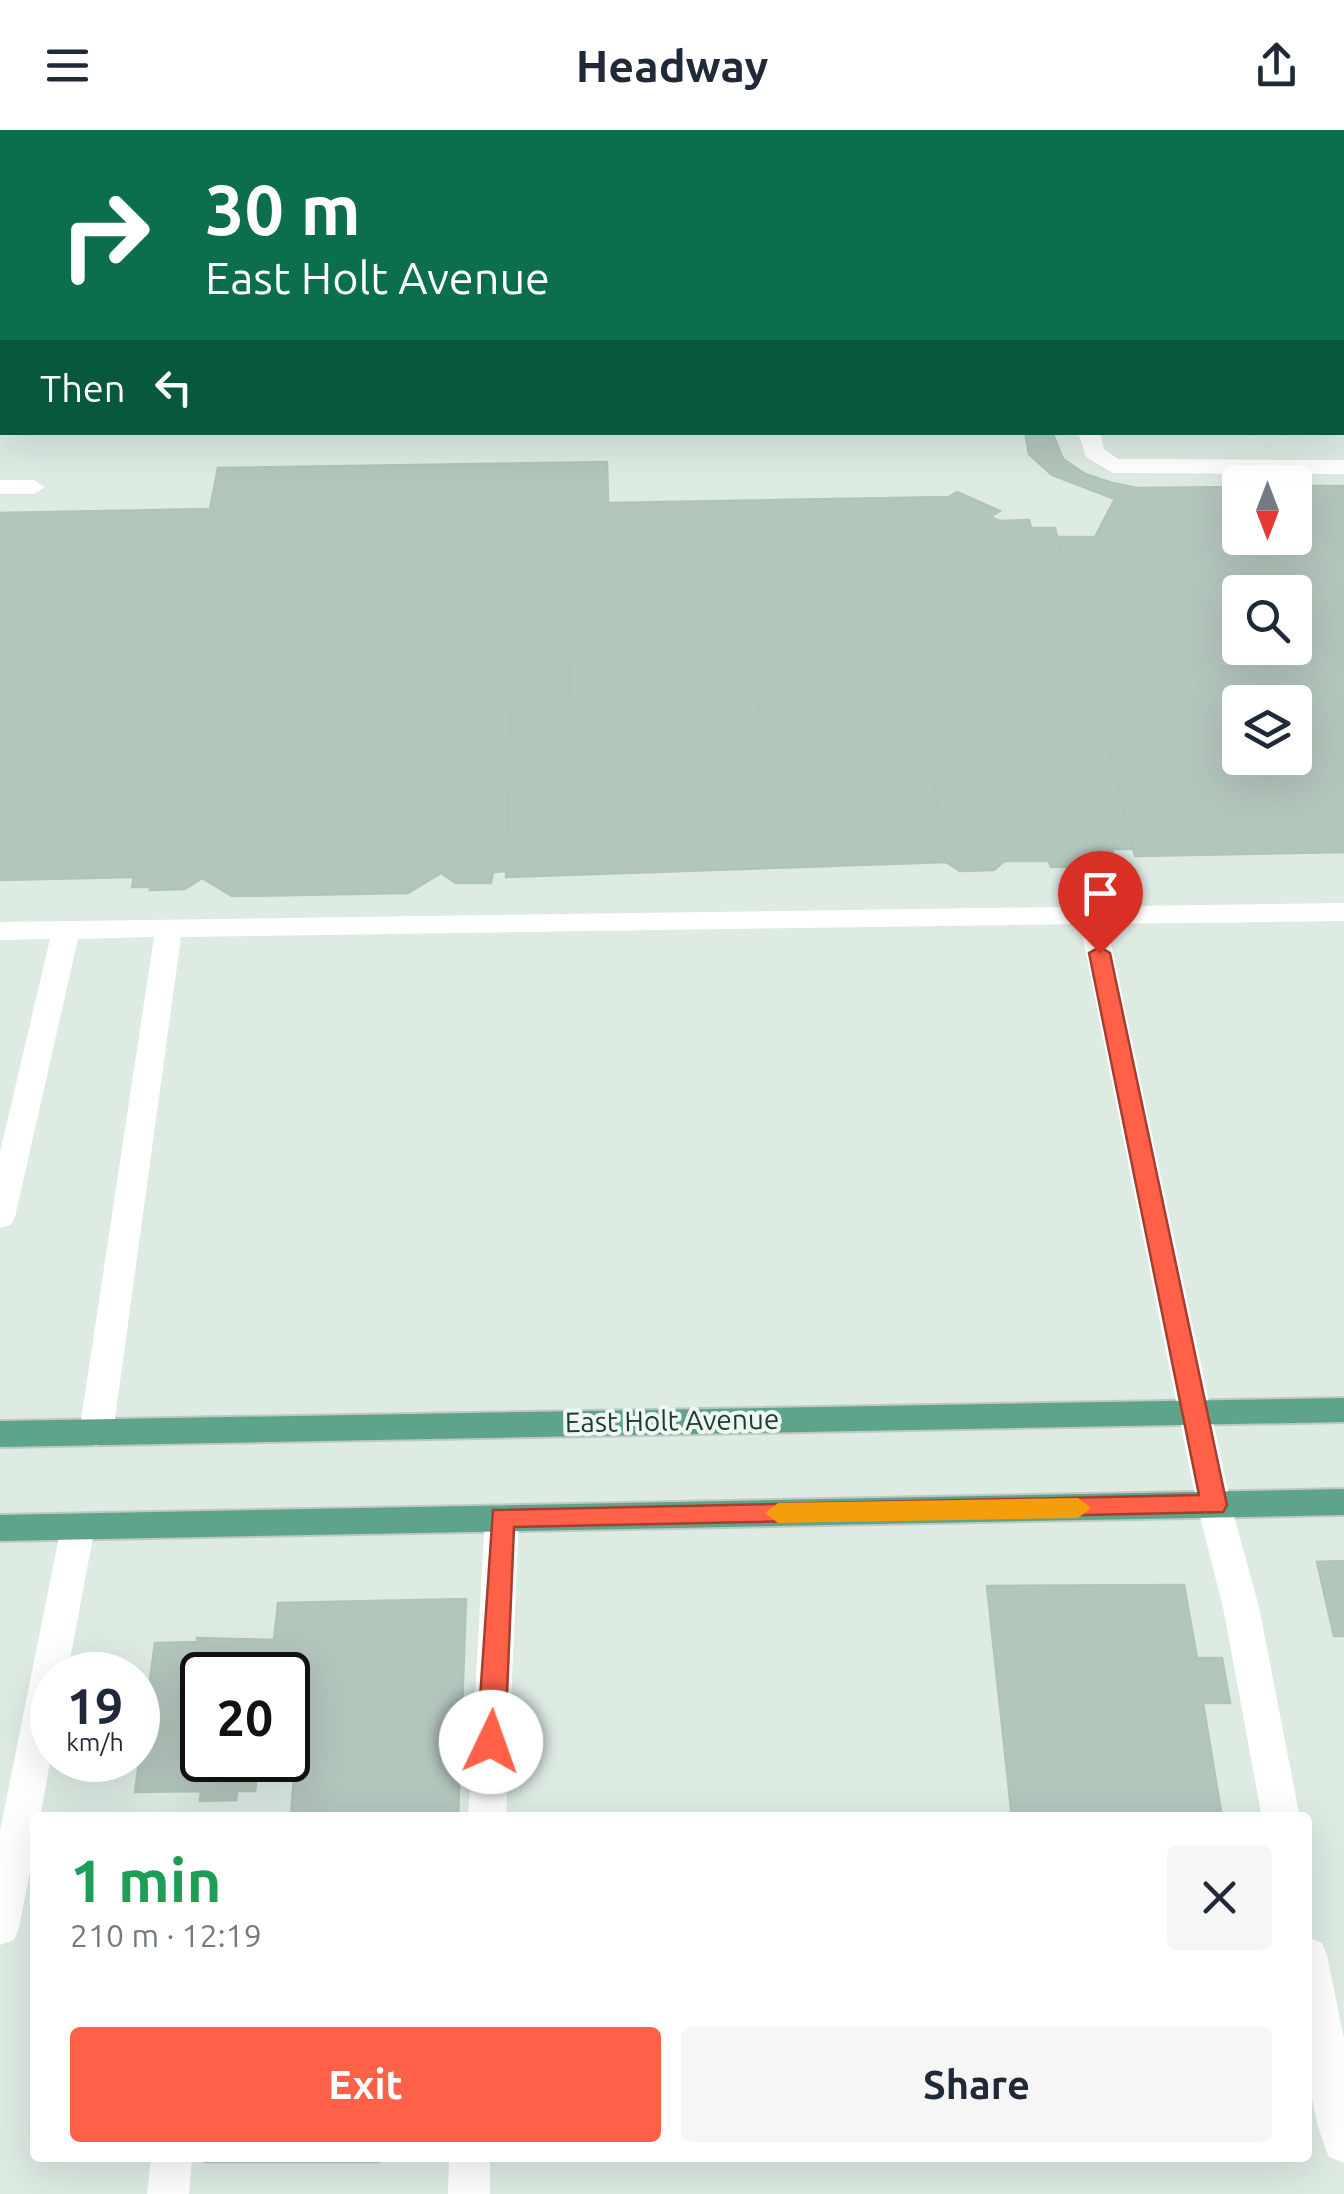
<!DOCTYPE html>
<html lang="en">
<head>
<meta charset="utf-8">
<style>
	body { margin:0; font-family:Ubuntu,sans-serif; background:#f6f6f7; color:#1f2937; height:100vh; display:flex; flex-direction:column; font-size:38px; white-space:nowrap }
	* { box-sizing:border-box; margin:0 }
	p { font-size:32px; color:#747a83 }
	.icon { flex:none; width:55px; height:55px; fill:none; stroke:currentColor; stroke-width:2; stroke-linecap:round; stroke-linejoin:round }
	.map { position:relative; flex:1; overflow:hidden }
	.panel { position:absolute; left:30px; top:1682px; width:1282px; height:350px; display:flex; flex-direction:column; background:#fff; border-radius:10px; box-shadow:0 10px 40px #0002 }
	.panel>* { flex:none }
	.top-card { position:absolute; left:0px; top:0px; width:1345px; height:305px; box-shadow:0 10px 40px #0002; background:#0b6e4f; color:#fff; overflow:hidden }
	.needle { width:65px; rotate:180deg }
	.controls { position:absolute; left:1222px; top:335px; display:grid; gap:20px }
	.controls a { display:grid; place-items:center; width:90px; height:90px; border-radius:10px; background:#fff; box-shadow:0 10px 40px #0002; font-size:50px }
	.speed { position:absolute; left:30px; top:1522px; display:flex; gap:20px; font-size:50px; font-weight:700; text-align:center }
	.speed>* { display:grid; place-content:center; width:130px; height:130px; border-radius:50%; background:#fff; box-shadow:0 10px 40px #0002; line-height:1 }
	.speed small { font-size:25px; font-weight:400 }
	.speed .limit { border:5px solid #111; border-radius:15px; background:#fff; color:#111 }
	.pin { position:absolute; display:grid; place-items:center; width:85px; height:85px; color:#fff; margin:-102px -42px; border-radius:50% 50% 50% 0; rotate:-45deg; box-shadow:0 0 10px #0007 }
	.pin .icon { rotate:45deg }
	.me { position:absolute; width:110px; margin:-55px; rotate:3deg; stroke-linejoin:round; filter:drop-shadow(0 0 8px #0008) }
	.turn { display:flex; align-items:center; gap:35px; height:210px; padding:0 40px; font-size:45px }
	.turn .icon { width:130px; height:130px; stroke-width:2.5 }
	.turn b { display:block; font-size:70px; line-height:85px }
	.then { display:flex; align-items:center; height:95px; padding:0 40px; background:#0003; gap:20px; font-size:38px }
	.round { display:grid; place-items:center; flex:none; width:105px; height:105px; border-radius:10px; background:#f6f6f7 }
	.head { display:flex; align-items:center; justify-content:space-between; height:170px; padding:0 40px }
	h1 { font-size:60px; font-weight:600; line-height:75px; color:#1e9e55 }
	.action { display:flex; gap:20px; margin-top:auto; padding:20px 40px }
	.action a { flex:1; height:115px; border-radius:10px; background:#fe6048; color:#fff; font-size:40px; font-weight:600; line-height:115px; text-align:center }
	.action a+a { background:#f6f6f7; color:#1f2937 }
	header { display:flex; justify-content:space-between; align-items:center; height:130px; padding:0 40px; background:#fff; font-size:45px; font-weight:600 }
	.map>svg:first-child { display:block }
</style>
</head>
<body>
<header><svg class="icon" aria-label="menu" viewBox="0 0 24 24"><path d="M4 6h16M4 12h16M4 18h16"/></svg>Headway<svg class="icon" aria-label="share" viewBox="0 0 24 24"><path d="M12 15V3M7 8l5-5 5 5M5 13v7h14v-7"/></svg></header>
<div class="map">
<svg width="1344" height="2064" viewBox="0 0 1344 2064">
	<rect width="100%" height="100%" fill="#ddebe3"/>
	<path fill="#b3c6bc" stroke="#afc5b9" stroke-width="2.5" fill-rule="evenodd" d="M1025,302h27l11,27 22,15 27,9 25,5 103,-1v51h55v-52h49v366l-209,4 -78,-319h38l20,-38 -63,-24 -23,-21zM1240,462h55v56h-55zM1240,572h55v56h-55z
		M607,332l1,41 341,-6 8,-5 43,19 -10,6 10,4 29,-1 2,8h24l78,321h-21l5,17 -66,1 -2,-6h-45l-10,9 -34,1 -14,-9 -20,-131 -166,3 -2,-35 -189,2 1,-53 -57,1 -7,222 -13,1 -2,11h-35l-15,-10 -33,20 -176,3 -30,-18 -17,11 -35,1 1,-3h-19l2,-10 -134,3v-367l210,-4 8,-41z
		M570,518l-1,53 189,-2 2,35 166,-3 20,131 -440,15 7,-228z
		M1344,1431v75h-10l-17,-74z
		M1184,1455l13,73h25l8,45h-27l19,115h-210l-25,-232z
		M466,1469l-8,219h-167l3,-43 -37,1 -2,15h-18l-1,9 -36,1 1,-10 -66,1 20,-149 42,-1v-4l77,2 4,-37zM202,1545h86v85h-86z
		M205,2028h173v4h-173z"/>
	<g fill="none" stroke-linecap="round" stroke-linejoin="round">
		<g stroke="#c0c8c5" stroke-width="4">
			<path id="major" d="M1344,1268v24l-1344,25v-26z
				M1344,1359v26l-1344,26v-26z"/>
		</g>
		<path fill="#fff" fill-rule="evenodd" d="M645,0h189l-190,2z
			M0,89h2v12h-2z
			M0,168h2v12h-2z
			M1342,274h2v12h-2z
			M0,283h2v12h-2z
			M1078,302h22l4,17 14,10 226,1v14l-231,-1 -27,-16z
			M0,350h34l11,7 -11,7h-34z
			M1344,773v18l-237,3 124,581 28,102 41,211h-38l-39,-211 -26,-102 -117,-581 -899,13 -68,496 -5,9 -12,4 -12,-4 -5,-9 75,-496 -76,2 -63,278 -4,8 -11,3v-76l50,-213 -50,1v-18z
			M502,1375l12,4 5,9 -13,300h-38l17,-300 5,-9z
			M78,1384l12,3 5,10 -28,148h-15v77l-12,66h-5v27l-16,83 -5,12 -14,5v-114l61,-304 5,-10z
			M1308,1807l14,6 5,12 17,84v124l-15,-6c-28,-65 -26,-151 -21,-220z
			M151,2028h41l-3,36h-42z
			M449,2028h41v36h-42z"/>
		<use href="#major" fill="#5ea48a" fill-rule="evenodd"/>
	</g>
	<path fill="#fe6048" stroke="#a53e2f" stroke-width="2.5" d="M1100,817l10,6 117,552 -4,7 -709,15 -9,215 -4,9h-20l-4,-9 16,-232 706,-15 -110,-542z"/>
	<path fill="#f59e0b" d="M1078,1368l13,10 -13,10 -300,5 -13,-10 13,-10z"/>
	<g text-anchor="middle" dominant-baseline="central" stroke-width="8" stroke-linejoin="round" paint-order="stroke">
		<g font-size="28" fill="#1e3b30" stroke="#eef7f1">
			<text transform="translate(672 1290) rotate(-1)">East Holt Avenue</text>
		</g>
	</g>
</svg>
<div class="controls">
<a><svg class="needle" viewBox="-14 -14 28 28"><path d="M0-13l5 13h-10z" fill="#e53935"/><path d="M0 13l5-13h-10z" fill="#747a83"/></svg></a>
<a><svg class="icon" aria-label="search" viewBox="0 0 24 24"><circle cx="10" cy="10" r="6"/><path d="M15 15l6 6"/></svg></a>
<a><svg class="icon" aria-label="layers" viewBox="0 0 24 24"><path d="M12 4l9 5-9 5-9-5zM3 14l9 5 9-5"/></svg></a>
</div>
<div class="speed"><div>19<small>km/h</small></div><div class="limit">20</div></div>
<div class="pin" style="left:1100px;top:823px;background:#d93025"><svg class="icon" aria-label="arrive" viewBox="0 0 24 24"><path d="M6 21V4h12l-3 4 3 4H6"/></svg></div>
<svg class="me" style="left:491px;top:1612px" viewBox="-20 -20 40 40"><circle r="19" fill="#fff"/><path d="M0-13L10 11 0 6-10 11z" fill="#fe6048"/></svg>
<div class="top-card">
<div class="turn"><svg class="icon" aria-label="right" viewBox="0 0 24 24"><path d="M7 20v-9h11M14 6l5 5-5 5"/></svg><div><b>30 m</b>East Holt Avenue</div></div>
<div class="then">Then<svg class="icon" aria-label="left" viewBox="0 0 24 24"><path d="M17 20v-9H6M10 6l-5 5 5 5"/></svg></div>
</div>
<section class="panel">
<div class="head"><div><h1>1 min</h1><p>210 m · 12:19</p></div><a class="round"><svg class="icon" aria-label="close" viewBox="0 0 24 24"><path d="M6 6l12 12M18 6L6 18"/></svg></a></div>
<div class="action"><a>Exit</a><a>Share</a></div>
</section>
</div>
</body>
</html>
